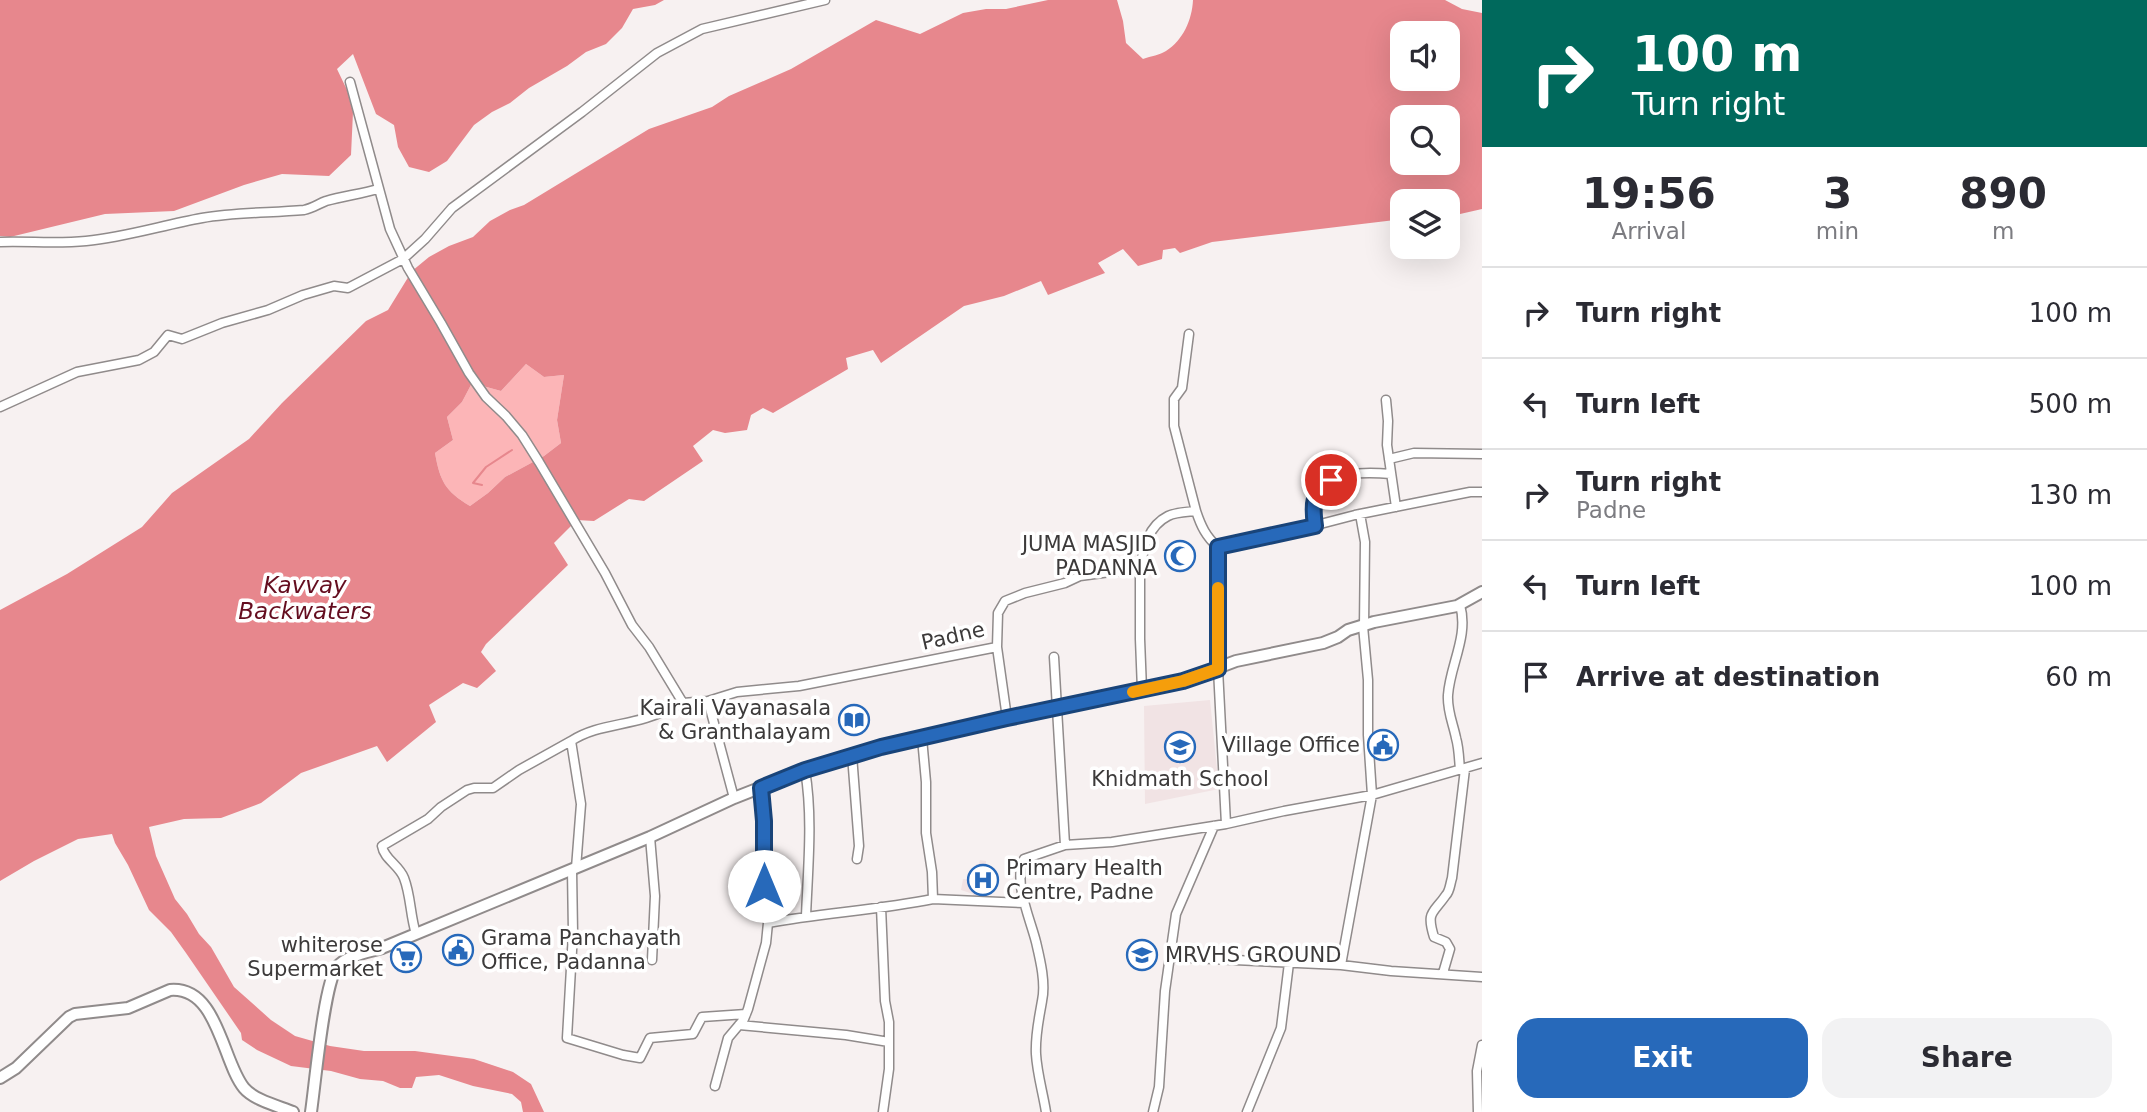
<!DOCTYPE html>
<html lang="en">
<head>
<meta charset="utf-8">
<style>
	body { margin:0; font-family:"DejaVu Sans",sans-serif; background:#f2f2f3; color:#2b2b33; height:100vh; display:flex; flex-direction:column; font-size:26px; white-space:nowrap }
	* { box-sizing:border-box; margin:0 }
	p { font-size:23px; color:#7c7c81 }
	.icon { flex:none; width:38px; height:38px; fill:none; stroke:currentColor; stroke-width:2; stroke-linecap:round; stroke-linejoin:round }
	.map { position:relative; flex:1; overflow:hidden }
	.details { display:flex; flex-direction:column; background:#fff; width:665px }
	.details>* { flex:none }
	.guide { background:#00695c; color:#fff; overflow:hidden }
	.fabs { position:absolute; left:1390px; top:21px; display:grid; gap:14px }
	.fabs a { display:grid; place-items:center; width:70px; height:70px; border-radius:14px; background:#fff; box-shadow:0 7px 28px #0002; font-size:35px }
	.pin { position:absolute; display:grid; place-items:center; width:60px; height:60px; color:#fff; margin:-30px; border:4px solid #fff; border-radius:50%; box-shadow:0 2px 7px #0007 }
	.me { position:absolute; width:77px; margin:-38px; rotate:0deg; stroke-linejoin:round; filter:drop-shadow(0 0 5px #0008) }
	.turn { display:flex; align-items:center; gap:24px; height:147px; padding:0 35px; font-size:32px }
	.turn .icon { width:91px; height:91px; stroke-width:2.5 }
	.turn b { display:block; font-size:49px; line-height:60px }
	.eta { display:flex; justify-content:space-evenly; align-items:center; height:119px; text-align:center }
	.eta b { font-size:42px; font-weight:700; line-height:49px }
	.button { display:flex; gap:14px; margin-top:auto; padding:14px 35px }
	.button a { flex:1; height:80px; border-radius:21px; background:#2769ba; color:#fff; font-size:28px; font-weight:700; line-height:80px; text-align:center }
	.button a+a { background:#f2f2f3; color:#2b2b33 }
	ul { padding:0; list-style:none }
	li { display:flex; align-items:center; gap:21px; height:91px; padding:0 35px; border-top:2px solid #e1e1e2 }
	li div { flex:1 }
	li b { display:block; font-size:26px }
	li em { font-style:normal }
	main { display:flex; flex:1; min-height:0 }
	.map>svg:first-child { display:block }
</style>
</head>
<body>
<main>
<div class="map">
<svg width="1482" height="1112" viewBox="0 0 1482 1112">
	<rect width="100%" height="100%" fill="#f7f1f1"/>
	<path fill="#f1e3e4" d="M1210,700l9,89 -74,15 -1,-98z
		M980,860l6,1v4l3,1 -1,7 4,1 -1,8h-4v17l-14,-1v-4l-12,-4 2,-11 11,1 2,-16h3z"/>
	<path fill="#fcb5b7" d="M526,364l18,13 20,-2 -7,45 4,23 -17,13 -39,21 -17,16 -18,13c-25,-15 -30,-25 -35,-53l18,-13 -6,-23 15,-15 10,-19 29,8z"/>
	<path fill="#e7878d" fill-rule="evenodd" d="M0,0h664l-9,5 -22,4 -11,19 -16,16 -20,8 -19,14 -38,22 -19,15 -18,9 -18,13 -27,36 -18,11 -20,-5 -11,-20 -4,-22 -18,-11 -23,-60 -16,15 10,21 6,22 -2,43 -22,21 -47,-2 -38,11 -70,26 -69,3 -95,23 -10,-1z
		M1048,0h69l6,21 3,22 17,16c8,-3 17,-4 23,-8 17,-11 26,-31 27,-51h252l17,9 20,4v196l-35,8v-16h-45v26l-6,1 -1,-8 -183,22 -32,11 -5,-5 -12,2 -1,9 -24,7 -15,-17 -25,14 7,10 -57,22 -7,-14 -37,15 -40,10 -83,57 -8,-13 -27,8 2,11 -75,44 -10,-5 -12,7 -4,15 -22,3 -12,-3 -20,16 10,15 -59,40 -15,-2 -35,22 -17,-1 -23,23 14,22 -82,79 -5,8 15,19 -19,17 -14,-5 -34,22 7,17 -49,40 -10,-16 -76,27 -40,30 -40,15 -37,1 -35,8 7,29 19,43 12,15 12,20 12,13 23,40 37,33 24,16 35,10 34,5h51l59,8 39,13 18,12 13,28h-21l-2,-10 -9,-8 -39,-8 -34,-11 -23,2 -4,11h-12l-17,-7 -23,-2 -29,-8 -40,-5 -34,-16 -15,-10 -1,-7 -55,-80 -15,-21 -22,-22 -21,-45 -13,-22 -3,-9 -34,5 -44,22 -34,20v-271l67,-36 75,-47 30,-34 77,-54 33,-36 84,-82 22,-11 24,-39 17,-14 20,-11 24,-9 17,-16 20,-11 14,-5 125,-76 63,-22 17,-11 62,-27 85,-49 44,14 43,-21 23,-4h20zM1402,33h45v46h-45zM1402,117h45v46h-45zM526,364l18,13 20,-2 -7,45 4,23 -17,13 -39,21 -17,16 -18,13c-25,-15 -30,-25 -35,-53l18,-13 -6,-23 15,-15 10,-19 29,8z"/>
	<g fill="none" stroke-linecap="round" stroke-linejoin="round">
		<path stroke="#e7878d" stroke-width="2" d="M482,485l-9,-2 13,-16 26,-17"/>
		<g stroke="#908b8b" stroke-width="11">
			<path id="minor" d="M350,82l40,147 18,39 33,55 28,50 17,24 20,19 16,19 17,27 66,111 27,52 17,22 34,56 25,-2 29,-9 62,-6 198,-39 1,-34 7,-12 20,-8 40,-10 15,-7 60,-8c4,-21 8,-42 28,-52 8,-4 20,-4 28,-5 5,15 10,26 22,36l60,-12 77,-20 115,-23h12
				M0,242c29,-1 57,2 86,-1 40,-4 77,-16 116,-23 34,-6 68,-5 102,-8 9,-2 14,-6 22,-9 17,-5 35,-7 52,-12
				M1189,334l-7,54 -8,11v27l22,85
				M1386,400l2,21 -1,24 9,62
				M0,407l77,-35 62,-12 15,-8 14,-17 14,4 40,-16 46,-13 35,-15 31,-9 14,2 55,-29 22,-20 27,-31 130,-96 75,-59 45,-24 123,-29
				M1389,459l25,-6 68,1
				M1360,514l5,28 -1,84
				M1315,526c-1,-9 -3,-20 0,-28 8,-28 54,-26 76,-24
				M1218,547v122l8,155
				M1140,568v71l2,51
				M1460,605c9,31 -10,60 -12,90 -1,16 5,28 8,43 3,10 3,21 4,32
				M997,647l10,71
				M1054,657l11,188
				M708,701l26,97
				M922,738l4,44v51l6,39 1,27 91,4
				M852,755l7,91 -2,13
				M805,770c8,47 3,97 1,146
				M761,788l3,33 -1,65 5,37
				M650,837l5,59 -3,64
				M576,868l5,-64 -10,-63c23,-15 49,-15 75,-23 12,-4 25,-9 37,-15
				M572,870l1,63 -6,105 56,17 17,3 10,-20 43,-4 9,-17 44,-3
				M881,907l4,94 4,21v47l-6,43
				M416,934c-6,-19 -5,-38 -12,-56 -5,-13 -20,-19 -22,-32l46,-27 13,-12 26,-17 7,-2h19l26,-18 52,-29
				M1170,957l171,8 50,6 91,6
				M1341,965l31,-170 -4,-60v-55l-5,-54
				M1443,973l7,-24 -4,-7 -12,-5c-8,-26 -1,-23 12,-42 4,-4 4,-11 6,-17l13,-109
				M739,1025l107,10 43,7
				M715,1086l13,-48 16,-19 4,-10 18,-66 2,-20c55,-10 110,-13 165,-24
				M1046,1112c-3,-19 -9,-39 -10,-58 -1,-19 3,-35 6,-53 4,-18 -2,-42 -6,-59 -6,-24 -23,-60 -12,-83l41,-14 47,-3 114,-18 58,-13 88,-16 110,-32
				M1153,1112l6,-25 6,-96 11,-77 38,-88
				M1247,1112l34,-84 8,-65
				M1478,1112l-1,-41 5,-26"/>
		</g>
		<g stroke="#908b8b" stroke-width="14">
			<path id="secondary" d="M0,1078l16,-10 53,-51 6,-3 53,-6 42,-18c48,-4 52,71 74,98 10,12 34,18 49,24
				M311,1112c4,-27 13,-129 26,-145 10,-12 32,-15 45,-19l268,-111 84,-39 71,-28 76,-23 126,-29 176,-37 53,-20 87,-18 15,-6 10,-7 26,-8 83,-16 25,-14"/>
		</g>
		<use href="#minor" stroke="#fff" stroke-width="8"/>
		<use href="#secondary" stroke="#fff" stroke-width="10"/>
	</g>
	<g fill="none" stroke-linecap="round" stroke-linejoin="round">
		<g stroke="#194479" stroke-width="18">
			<path id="route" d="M764,886v-65l-3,-33 44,-18 76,-23 126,-29 176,-37 35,-12v-122l97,-21c-3,-22 -3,-33 16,-46"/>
		</g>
		<use href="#route" stroke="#2769ba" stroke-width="12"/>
		<path stroke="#f59e0b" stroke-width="12" d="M1133,692l50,-11 35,-12v-81"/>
	</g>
	<defs>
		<g id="mosque-ring" transform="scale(1.575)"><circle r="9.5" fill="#fff" stroke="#2769ba" stroke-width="1.5"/><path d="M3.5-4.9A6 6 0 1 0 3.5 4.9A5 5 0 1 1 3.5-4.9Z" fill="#2769ba"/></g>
		<g id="library-ring" transform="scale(1.575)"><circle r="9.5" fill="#fff" stroke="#2769ba" stroke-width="1.5"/><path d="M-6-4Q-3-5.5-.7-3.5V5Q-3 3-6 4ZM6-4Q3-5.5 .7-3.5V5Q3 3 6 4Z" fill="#2769ba"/></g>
		<g id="civic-ring" transform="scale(1.575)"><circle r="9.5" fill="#fff" stroke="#2769ba" stroke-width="1.5"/><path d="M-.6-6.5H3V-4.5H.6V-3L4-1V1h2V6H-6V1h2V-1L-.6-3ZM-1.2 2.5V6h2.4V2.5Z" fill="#2769ba"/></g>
		<g id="school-ring" transform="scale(1.575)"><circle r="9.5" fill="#fff" stroke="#2769ba" stroke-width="1.5"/><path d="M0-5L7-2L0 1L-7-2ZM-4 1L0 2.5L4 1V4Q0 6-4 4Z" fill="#2769ba"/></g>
		<g id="hospital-ring" transform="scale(1.575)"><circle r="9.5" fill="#fff" stroke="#2769ba" stroke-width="1.5"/><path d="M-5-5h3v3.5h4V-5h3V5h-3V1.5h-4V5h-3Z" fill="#2769ba"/></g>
		<g id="supermarket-ring" transform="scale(1.575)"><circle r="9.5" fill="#fff" stroke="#2769ba" stroke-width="1.5"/><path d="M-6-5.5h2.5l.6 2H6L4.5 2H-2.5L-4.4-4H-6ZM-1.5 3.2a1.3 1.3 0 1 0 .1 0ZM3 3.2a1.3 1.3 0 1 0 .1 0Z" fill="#2769ba"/></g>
	</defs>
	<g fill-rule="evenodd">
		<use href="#mosque-ring" x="1180" y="556"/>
		<use href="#library-ring" x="854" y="720"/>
		<use href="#civic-ring" x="1383" y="745"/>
		<use href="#school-ring" x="1180" y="747"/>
		<use href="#hospital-ring" x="983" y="880"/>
		<use href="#civic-ring" x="458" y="950"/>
		<use href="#school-ring" x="1142" y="955"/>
		<use href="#supermarket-ring" x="406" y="957"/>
	</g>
	<g text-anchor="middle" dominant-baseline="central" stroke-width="7" stroke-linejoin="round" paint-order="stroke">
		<g font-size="21" fill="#3c3a3a" stroke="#fff" text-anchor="end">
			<text x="1157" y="544">JUMA MASJID<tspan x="1157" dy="24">PADANNA</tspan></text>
			<text x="831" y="708">Kairali Vayanasala<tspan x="831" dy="24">&amp; Granthalayam</tspan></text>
			<text x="1360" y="745">Village Office</text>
			<text x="1180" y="779" text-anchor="middle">Khidmath School</text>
			<text x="1006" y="868" text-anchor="start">Primary Health<tspan x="1006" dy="24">Centre, Padne</tspan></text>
			<text x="481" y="938" text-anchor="start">Grama Panchayath<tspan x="481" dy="24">Office, Padanna</tspan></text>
			<text x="383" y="945">whiterose<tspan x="383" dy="24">Supermarket</tspan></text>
			<text x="1165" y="955" text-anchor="start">MRVHS GROUND</text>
		</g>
		<g font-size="21" fill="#3c3a3a" stroke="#fff">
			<text transform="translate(953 636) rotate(-13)">Padne</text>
		</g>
		<g font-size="23" font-style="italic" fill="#640d1f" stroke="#fff">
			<text x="305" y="585">Kavvay<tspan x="305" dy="26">Backwaters</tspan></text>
		</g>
	</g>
</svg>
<div class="fabs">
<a><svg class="icon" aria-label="sound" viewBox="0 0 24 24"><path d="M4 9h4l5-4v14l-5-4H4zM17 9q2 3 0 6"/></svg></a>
<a><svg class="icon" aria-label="search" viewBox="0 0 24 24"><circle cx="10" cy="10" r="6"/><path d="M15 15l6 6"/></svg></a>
<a><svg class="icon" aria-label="layers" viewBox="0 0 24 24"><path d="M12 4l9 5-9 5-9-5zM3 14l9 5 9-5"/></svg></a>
</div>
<div class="pin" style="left:1331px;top:480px;background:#d93025"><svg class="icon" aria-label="arrive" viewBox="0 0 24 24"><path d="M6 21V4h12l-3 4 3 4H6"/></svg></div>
<svg class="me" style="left:764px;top:886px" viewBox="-20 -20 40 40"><circle r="19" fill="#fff"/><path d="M0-13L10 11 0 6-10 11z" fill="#2769ba"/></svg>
</div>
<section class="details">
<div class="guide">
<div class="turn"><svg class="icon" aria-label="right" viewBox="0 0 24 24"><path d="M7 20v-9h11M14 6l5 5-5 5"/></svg><div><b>100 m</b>Turn right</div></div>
</div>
<div class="eta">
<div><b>19:56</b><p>Arrival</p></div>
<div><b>3</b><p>min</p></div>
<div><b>890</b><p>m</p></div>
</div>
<ul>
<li><svg class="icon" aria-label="right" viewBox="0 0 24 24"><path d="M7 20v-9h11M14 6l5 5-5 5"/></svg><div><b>Turn right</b></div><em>100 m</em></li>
<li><svg class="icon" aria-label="left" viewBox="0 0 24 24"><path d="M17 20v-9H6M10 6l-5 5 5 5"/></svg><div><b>Turn left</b></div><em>500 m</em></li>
<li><svg class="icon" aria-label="right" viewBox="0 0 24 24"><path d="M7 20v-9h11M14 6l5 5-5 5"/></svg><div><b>Turn right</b><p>Padne</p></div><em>130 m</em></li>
<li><svg class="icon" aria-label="left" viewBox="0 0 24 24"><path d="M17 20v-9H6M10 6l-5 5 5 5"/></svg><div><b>Turn left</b></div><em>100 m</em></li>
<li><svg class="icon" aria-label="arrive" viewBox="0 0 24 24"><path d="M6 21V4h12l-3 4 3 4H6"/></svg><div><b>Arrive at destination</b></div><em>60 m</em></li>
</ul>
<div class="button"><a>Exit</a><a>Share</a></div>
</section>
</main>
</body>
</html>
